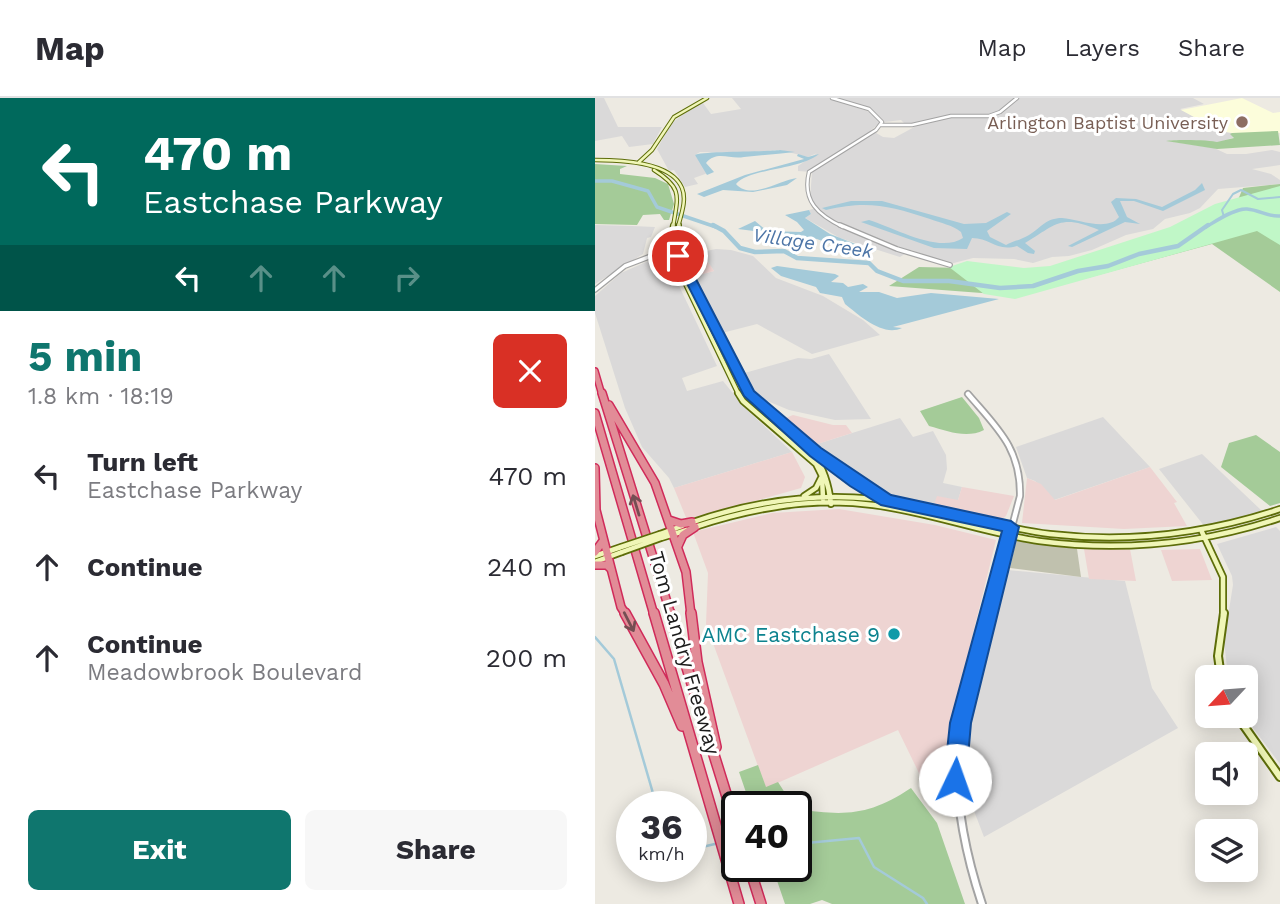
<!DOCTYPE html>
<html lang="en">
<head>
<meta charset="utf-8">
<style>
	body { margin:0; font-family:"Work Sans",sans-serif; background:#f7f7f7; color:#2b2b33; height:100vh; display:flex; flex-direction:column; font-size:26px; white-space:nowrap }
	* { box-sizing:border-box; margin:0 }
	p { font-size:23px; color:#7c7c81 }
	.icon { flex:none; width:38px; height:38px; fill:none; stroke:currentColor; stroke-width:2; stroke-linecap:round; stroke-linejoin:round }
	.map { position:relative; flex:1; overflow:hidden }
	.panel { display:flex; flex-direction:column; background:#fff; width:595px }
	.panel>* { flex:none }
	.top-card { background:#00695c; color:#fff; overflow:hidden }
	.needle { width:46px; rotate:244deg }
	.controls { position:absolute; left:600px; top:567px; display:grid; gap:14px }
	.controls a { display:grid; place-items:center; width:63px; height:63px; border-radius:10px; background:#fff; box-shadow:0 4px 18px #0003; font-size:35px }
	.speed { position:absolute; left:21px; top:693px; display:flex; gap:14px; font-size:35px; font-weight:700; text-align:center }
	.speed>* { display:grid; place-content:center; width:91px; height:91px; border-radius:50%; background:#fff; box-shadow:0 4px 18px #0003; line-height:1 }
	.speed small { font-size:18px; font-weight:400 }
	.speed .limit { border:4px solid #111; border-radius:10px; background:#fff; color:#111 }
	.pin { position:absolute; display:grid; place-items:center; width:60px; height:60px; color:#fff; margin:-30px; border:4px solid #fff; border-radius:50%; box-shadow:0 2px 7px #0007 }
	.me { position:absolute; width:77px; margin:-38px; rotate:3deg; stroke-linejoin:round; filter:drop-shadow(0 0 5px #0008) }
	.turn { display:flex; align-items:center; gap:24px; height:147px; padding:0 28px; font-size:32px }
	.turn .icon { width:91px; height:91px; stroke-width:2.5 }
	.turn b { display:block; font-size:49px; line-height:60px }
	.lanes { display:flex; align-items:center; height:66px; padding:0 28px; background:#0003; justify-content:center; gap:35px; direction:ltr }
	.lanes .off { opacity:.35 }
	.round { display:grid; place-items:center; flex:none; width:74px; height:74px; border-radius:10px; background:#f7f7f7 }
	.summary { display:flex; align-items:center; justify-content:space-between; height:119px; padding:0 28px }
	h1 { font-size:42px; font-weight:700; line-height:52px; color:#0f766e }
	.cta { display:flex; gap:14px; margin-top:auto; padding:14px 28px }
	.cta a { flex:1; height:80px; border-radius:10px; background:#0f766e; color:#fff; font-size:28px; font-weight:700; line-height:80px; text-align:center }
	.cta a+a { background:#f7f7f7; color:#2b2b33 }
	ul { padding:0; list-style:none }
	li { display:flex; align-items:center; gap:21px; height:91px; padding:0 28px }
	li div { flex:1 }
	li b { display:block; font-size:26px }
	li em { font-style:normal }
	header { display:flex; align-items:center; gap:42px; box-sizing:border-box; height:98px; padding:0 35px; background:#fff; border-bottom:2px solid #e1e1e2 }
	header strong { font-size:33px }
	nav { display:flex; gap:38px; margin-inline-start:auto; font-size:24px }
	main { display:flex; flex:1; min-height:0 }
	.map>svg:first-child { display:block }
</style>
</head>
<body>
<header>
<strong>Map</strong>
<nav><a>Map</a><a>Layers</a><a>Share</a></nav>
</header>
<main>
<section class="panel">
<div class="top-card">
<div class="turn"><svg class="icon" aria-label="left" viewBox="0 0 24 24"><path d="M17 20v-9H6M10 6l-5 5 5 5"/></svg><div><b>470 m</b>Eastchase Parkway</div></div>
<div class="lanes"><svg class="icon" aria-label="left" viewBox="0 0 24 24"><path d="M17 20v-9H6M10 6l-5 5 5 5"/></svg><svg class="icon off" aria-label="ahead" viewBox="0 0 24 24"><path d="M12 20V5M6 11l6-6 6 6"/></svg><svg class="icon off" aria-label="ahead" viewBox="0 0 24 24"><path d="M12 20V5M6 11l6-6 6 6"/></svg><svg class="icon off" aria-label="right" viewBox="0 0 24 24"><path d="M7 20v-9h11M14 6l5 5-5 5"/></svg></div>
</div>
<div class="summary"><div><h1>5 min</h1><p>1.8 km · 18:19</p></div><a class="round" style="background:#d93025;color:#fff"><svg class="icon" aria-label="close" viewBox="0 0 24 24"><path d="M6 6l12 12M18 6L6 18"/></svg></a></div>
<ul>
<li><svg class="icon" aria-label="left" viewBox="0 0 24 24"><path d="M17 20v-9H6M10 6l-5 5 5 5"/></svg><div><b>Turn left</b><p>Eastchase Parkway</p></div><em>470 m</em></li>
<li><svg class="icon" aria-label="ahead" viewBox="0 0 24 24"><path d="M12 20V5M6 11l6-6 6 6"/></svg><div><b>Continue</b></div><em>240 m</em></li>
<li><svg class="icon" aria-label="ahead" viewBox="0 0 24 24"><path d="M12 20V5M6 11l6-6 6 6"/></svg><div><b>Continue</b><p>Meadowbrook Boulevard</p></div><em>200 m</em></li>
</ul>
<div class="cta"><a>Exit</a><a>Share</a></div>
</section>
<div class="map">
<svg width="685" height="806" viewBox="0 0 685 806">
	<rect width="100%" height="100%" fill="#edeae2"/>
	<path fill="#dad9d9" d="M0,0h9l14,29h44l-9,17 -24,3 -7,-11 -27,5z
		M137,0h97l41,14 9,7v5l-8,6 12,7 11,1 24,-13 28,-7 49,-2 24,-18h174l11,6 -24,5 40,22 12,2 3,4 -18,6 -50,-2 47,7 13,6h19l26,-4 8,2v13l-28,4 19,5 9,6v4l-62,5 -18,19 -10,5 -25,6 -12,10 -27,6 -34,15 -23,6 -17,1 -19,6 -19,-4 -41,-1 -23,6 -39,-14 -11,7 -60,-19 -35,-20 6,-4 -2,-4 7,-2 -6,-9 2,-27 -14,-1v-5l19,-13 -9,4 -28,-7 -40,3 -40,-1 -5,3 13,18 -14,5 4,6 -13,3 -11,-17 -5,1 -12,-22 14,-25 21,-17 11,-4 8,11 30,-5z
		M239,0h180l-16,14 -11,3h-34l-47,10 -5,-5 -16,2 -15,-14z
		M0,127l37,1 23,1 -4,10 -4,1 -4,16 -48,30z
		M121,151l15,1 22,6 23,22 47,18 40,24 17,15 -68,19 -55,-30 -35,9 -30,-56 22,-6 -13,-19z
		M69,156l53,112 -35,12 5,13 36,-10 21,26 48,45 -118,36 -5,-10 -27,-31 -17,-39 -30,-95v-17l26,-23z
		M234,256l42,65 -36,1 -46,-10 -29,-12 -19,-24 57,-16 13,1z
		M508,319l47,50 -96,33 -19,-19 -8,-3 -11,-31z
		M305,320l13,19 20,-6 13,24 1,14 -4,14 19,4 -4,13 -25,7 -39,-9 -28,-12 -52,-41z
		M607,356l60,57 -57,16 -46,-58z
		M681,429l4,4v233l-36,-48h2v-39h-18l-4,-36 9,-56 -1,-9 -15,-32z
		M413,472l117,11 27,107 26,40 -194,109 -21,-55v-40z"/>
	<path fill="#eed4d2" d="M101,146l18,27 -22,6 -14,-28z
		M198,317l40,10h13l6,8 -38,12 -31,-26z
		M197,354l13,25 -4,11 -114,32 -13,-32z
		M555,369l27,35 -3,1 13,23 -63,3 -102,-6 5,-45 14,6 14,16z
		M367,389l52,9 -8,20 -7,5 -66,-14 4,-11 21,4z
		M244,411l96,16 61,15 -46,187 -5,84 -9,-3 -38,-78 -132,58 -60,-164 2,-51 -15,-41 79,-19z
		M489,451h46l6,32 -47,-2z
		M605,451l12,31 -40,1 -11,-31z"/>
	<path fill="#fcfddb" d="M647,0l31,15 7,-1v21h-48l-12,-2 -39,-21z"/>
	<path fill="#c0c1ae" d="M421,443l61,8 4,28 -71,-9z"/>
	<path fill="#a4cb98" d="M683,33l2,14 -63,4 -51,-8c9,-2 47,-1 51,1l17,-4 -4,-4 2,-1z
		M0,66l32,2 -7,3v5l35,4 13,6 6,20 -5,16h-5l-4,-6 -17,1 -6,10 -42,-1z
		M685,86v108l-68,-48 -191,52 -132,-10 30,-19 129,3 186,-61 9,-21z
		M367,299l17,21 5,12c-18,9 -36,1 -55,-4l-9,-15z
		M661,337l24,17v51l-10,3 -49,-39 8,-24z
		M163,667l8,22 12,-5 16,25h-43l-12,-35z
		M316,690l26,35 28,81h-133l-10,-4 -12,4h-25l-13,-38h24v-57c49,7 73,7 115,-21z"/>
	<path fill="#c0f7c7" d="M685,88v59l-23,-14 -242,68 -31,-5 -35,-27 18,-6 57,7 26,-2 120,-39 45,-23z"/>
	<path fill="#a4cad9" d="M185,52l15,2c-17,2 -34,3 -51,5 -14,3 -27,-7 -38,6l8,9 -7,3 -12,-20c5,-4 71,-3 85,-5z
		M203,56l10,3 11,-3c-22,17 -70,14 -83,30 15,17 43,-4 61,-6l-10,7 -34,7 -30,-2 -19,7 -7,-3 48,-19 59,-16 -7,-3z
		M607,85l3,7 -42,21 -29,-10h-14l7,16 13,7 -15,-2 -53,25 -4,-1 31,-16c-39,-16 -42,-6 -74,13l10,8 -1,3 -6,-1 -11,-7c-21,6 -26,-8 -45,-8l-5,11 -33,-1 -73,-26 8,-2c26,8 70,34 94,18l-2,-6c-9,-7 -20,-9 -31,-13 -40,-13 -62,-19 -104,-9l-4,-2 29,-7h31l82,23 22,-1 21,-11 4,2 -24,17 3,6 16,8c7,-4 15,-5 23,-10 13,-8 17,-17 33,-17 16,1 45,14 57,-1l-8,-15 5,-4 20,1 26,8 33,-17z
		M214,112l2,4 -6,4 25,16 46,18 -46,-8 -13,-5 -79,-10 17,-8 12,10 34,1 3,-2 -7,-8 -12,-7z
		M182,168l58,8 4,2 -8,6 12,1 5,4 15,-3 5,3 -9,5h20l18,6 34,-5 68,6 -106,28 9,1c-19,9 -42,-12 -57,-24l-3,-7 -22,-4 -4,-6 -35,-11 -10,-8z"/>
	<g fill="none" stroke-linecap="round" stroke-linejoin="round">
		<path stroke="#a4cad9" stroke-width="2" d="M629,119l-2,-7 11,-16 8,-4 17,9 22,-2"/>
		<path stroke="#a4cad9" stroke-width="2.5" d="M0,539l19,22 43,148
			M129,743l13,-3
			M201,746l63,-6 15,29 49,31 4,6
			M96,747l7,3 21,-5"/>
		<path stroke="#a4cad9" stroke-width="3.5" d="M0,83h17l36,10 9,16 59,20
			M611,129c10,-6 29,-19 41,-18 13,1 20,8 33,7"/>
		<path stroke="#a4cad9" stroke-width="4.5" d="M118,127l11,6 16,17 15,4 29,-1 13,7 72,5 8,8 26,10h46l51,7 33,-2 45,-15 30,-5 31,-12 39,-8 30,-21"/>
		<g stroke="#a3a3a3" stroke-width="4.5">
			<path id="tertiary-far3" d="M237,0l37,11 13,13 -6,8 -67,42c-7,29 9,43 34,55
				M286,27h31l39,-9h38l11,-4 17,-14"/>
		</g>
		<g stroke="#a3a3a3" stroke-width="6">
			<path id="tertiary-far2" d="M245,127l57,24 53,16
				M0,192l30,-24 50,-19"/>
		</g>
		<g stroke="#a3a3a3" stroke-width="8">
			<path id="tertiary-far1" d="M373,296c29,34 53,54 52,102l-31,119"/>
		</g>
		<g stroke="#a3a3a3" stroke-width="10">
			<path id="tertiary" d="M387,806c-18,-54 -28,-107 -25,-164l33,-127"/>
		</g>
		<g stroke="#5d6d09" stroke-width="4.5">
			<path id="secondary-far3" d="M0,62c24,0 76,1 87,28 5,12 -1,27 -4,39
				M44,64l13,-12 22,-33 33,-19
				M59,72c29,18 24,26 19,57"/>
		</g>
		<g stroke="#5d6d09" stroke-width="6">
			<path id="secondary-far2" d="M78,127l-4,24 70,146
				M84,127l-2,30 50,105 22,35
				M65,153l8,-7"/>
		</g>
		<g stroke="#5d6d09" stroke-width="8">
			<path id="secondary-far1" d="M143,295l5,8 73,63 6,12 1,23
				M153,295c38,42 76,47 83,111
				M223,356l65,44
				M209,398l12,-8 5,-10
				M95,425c71,-25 145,-33 219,-19 47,9 93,24 141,30 78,9 155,0 230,-25
				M100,429c57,-19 118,-30 178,-22 56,7 110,28 166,36 82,11 163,3 241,-23
				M607,434l21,45v38
				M65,436l22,-8
				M66,440l26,-8
				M0,458l26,-9
				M0,464l27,-10"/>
		</g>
		<g stroke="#5d6d09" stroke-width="10">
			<path id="secondary" d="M626,579l-3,-21 6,-43
				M642,618l43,61"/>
		</g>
		<g stroke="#d02b5a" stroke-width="8">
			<path id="motorway-far2" d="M0,273l7,24"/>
		</g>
		<g stroke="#d02b5a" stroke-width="10">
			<path id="motorway-far1" d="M7,295l69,222
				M14,307l46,78 31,89 5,43
				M0,315l59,202
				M0,370l1,42 25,97 5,8
				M74,422l12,4 11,-2
				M83,448l5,-11 12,-8
				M0,454l8,-11
				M0,467h12l3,3"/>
		</g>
		<g stroke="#d02b5a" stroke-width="12">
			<path id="motorway" d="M30,515l39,71 18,42
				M59,515l85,291
				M75,515l67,216
				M96,515l6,49 19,85
				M154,768l12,38"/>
		</g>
		<use href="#tertiary-far3" stroke="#fff" stroke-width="2.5"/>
		<use href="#tertiary-far2" stroke="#fff" stroke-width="3.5"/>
		<use href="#tertiary-far1" stroke="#fff" stroke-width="4.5"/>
		<use href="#tertiary" stroke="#fff" stroke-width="6"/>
		<use href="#secondary-far3" stroke="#f0f6b7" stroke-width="2.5"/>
		<use href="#secondary-far2" stroke="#f0f6b7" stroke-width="3.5"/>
		<use href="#secondary-far1" stroke="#f0f6b7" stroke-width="4.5"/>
		<use href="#secondary" stroke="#f0f6b7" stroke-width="6"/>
		<use href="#motorway-far2" stroke="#e28c97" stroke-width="5"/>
		<use href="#motorway-far1" stroke="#e28c97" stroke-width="7"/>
		<use href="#motorway" stroke="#e28c97" stroke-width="9"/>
		<g stroke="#5d6d09" stroke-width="8" stroke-linecap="butt">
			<path id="secondary-bridge" d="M26,449l39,-13
				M27,454l39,-14"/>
		</g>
		<use href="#secondary-bridge" stroke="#f0f6b7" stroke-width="4.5"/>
	</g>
	<defs><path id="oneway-shaft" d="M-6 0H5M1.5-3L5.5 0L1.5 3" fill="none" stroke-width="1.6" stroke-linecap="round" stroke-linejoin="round" transform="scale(1.75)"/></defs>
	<g stroke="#754e53">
		<use href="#oneway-shaft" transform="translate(41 407) rotate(-107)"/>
		<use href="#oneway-shaft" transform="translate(34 524) rotate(63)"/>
	</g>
	<path fill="#1a73e8" stroke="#114b97" stroke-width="2" d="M83,155l6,3 70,135 67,57 70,47 120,26 8,6 -48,196 -5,57 -3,8 -8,3 -8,-3 -3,-8 6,-57 52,-192 -121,-26 -31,-19 -40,-30 -66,-60 -71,-140z"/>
	<circle fill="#8d6e63" stroke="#fff" stroke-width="2.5" cx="647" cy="24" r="7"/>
	<circle fill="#0f9aa8" stroke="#fff" stroke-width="2.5" cx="299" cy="536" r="7"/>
	<g text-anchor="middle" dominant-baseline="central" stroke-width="6" stroke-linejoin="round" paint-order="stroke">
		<g font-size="18" fill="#785e54" stroke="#fff" text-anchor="end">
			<text x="633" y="24">Arlington Baptist University</text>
		</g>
		<g font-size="19" font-style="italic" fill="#4d75a7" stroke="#fff">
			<text transform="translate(218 145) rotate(8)">Village Creek</text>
		</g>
		<g font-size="21" fill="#0d838f" stroke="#fff" text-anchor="end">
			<text x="285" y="536">AMC Eastchase 9</text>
		</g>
		<g font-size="21" fill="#1c1c1c" stroke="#fff">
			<text transform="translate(90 555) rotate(74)">Tom Landry Freeway</text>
		</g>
	</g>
</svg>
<div class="controls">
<a><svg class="needle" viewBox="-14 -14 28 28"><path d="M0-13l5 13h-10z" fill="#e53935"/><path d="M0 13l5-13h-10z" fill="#7c7c81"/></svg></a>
<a><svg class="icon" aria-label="sound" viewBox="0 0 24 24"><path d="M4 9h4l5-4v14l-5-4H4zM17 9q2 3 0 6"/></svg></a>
<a><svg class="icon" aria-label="layers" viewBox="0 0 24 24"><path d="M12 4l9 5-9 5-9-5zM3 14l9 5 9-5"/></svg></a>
</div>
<div class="speed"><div>36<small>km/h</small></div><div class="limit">40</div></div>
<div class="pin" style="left:83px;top:158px;background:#d93025"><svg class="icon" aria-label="arrive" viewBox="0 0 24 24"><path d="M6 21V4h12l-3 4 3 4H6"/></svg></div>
<svg class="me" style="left:360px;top:682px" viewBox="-20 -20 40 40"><circle r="19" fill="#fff"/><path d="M0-13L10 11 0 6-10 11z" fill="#1a73e8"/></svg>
</div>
</main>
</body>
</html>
